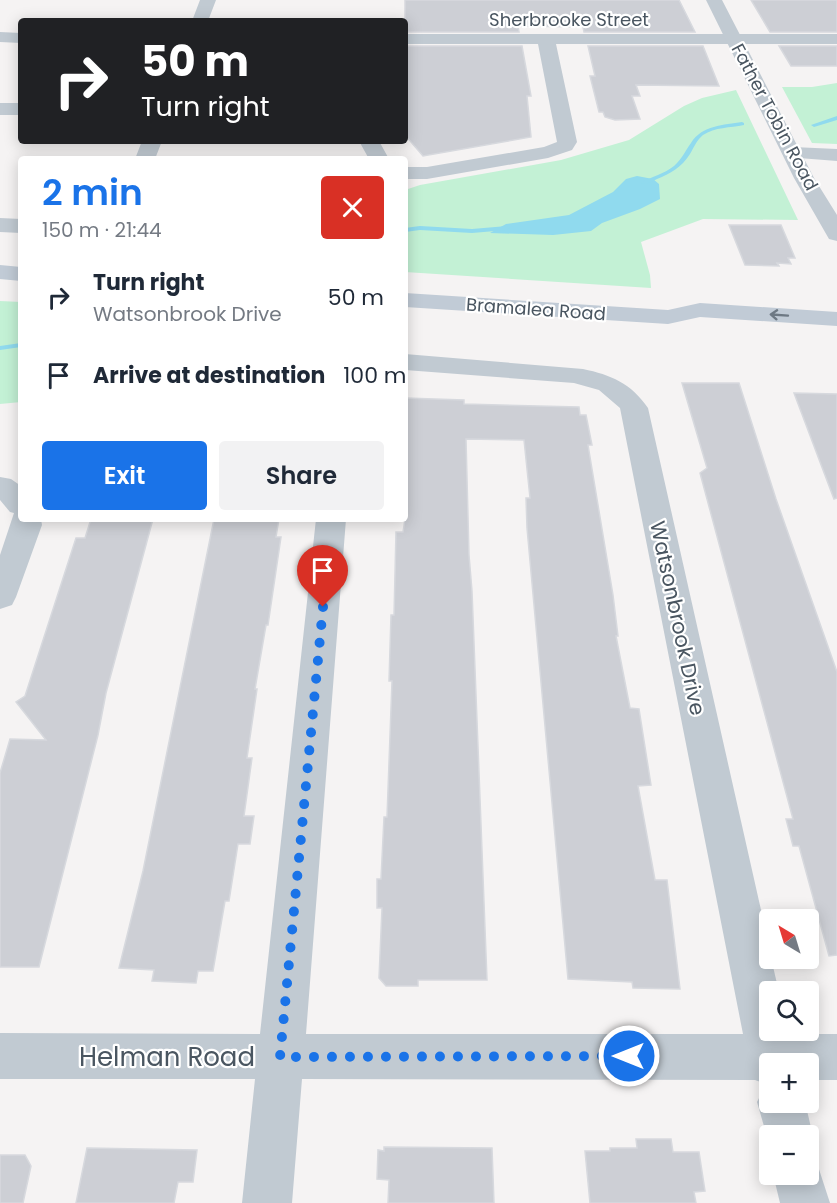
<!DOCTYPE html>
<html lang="en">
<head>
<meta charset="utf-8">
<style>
	body { margin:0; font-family:Poppins,sans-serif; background:#f2f2f3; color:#1f2937; height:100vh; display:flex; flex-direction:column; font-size:22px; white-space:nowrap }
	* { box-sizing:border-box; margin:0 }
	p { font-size:20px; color:#747a83 }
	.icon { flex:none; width:33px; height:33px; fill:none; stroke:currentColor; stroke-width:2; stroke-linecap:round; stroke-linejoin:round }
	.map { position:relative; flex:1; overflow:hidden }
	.side { position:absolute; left:18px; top:156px; width:390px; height:366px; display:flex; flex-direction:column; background:#fff; border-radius:6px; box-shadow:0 3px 15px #0003 }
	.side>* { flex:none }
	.guide { position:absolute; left:18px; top:18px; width:390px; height:126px; border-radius:6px; box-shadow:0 3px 15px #0003; background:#202124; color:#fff; overflow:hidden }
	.needle { width:39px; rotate:322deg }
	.buttons { position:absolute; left:759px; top:909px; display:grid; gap:12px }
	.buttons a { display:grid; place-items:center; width:60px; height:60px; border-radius:6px; background:#fff; box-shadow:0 3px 15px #0003; font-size:30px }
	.pin { position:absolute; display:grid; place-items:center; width:51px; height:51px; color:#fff; margin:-62px -26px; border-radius:50% 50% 50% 0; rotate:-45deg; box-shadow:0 0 6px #0007 }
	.pin .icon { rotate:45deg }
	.me { position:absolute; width:66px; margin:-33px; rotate:270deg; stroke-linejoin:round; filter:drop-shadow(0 0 4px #0008) }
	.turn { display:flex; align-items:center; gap:21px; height:126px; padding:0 24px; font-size:27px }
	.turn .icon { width:78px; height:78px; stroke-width:2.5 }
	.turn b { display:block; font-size:42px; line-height:51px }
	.round { display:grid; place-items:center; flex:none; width:63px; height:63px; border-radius:6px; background:#f2f2f3 }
	.head { display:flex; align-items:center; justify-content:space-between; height:102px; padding:0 24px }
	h1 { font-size:36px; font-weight:600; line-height:45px; color:#1a73e8 }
	.primary-button { display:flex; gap:12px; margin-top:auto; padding:12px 24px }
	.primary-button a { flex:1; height:69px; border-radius:6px; background:#1a73e8; color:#fff; font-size:24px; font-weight:600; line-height:69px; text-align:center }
	.primary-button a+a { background:#f2f2f3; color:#1f2937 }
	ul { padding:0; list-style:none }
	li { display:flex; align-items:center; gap:18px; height:78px; padding:0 24px }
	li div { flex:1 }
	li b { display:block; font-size:22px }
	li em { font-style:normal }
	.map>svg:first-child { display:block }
</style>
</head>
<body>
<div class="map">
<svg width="837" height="1203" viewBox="0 0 837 1203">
	<rect width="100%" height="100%" fill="#f5f3f3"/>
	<path fill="#c3f1d5" d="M837,83v61l-25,-1 -30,-56h30z
		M736,90l62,130 -95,-1 -62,23 9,33 1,13 -246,-16v-82l15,-5 141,-25 68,-20 55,-34 18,-8z
		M0,301l21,1v100l-21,2z"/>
	<path fill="#90daee" d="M637,176l16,3 6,5 1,15 -20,10 -38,14 -11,8 -38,4 -63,-2 16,-9 63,-9 44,-23 13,-13z"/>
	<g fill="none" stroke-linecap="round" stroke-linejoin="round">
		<path fill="#90daee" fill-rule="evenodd" d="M837,116v4l-23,7 -3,-2z
			M742,122l2,1v2c-14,3 -29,2 -41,10 -6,5 -9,12 -13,19 -8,13 -20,20 -33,25 -6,3 -11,6 -17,4 11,-6 24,-9 34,-17 8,-7 11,-15 17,-23 11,-18 33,-18 51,-21z
			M420,226l52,3 35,-3 3,2 -3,2 -35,3 -52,-3 -15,2v-4z
			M21,343v4l-21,3v-4z"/>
	</g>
	<path fill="#cdcfd5" stroke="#d7d9de" stroke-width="1.5" d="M405,0h274l16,32h-111l-1,-5 -65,-1 1,6h-114z
		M751,0h86v32h-67z
		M405,46h117l9,50h-4l4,41 -108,19 -18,-21z
		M588,46h115l16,40 -83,-1 4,11h-8l8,23 -25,1 -10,-3 -2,-5h-4l-9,-36h5z
		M779,46h58v20h-46z
		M729,225h52l14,33h-7l3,6 -14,-1 2,3 -34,-1z
		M682,383h57l37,116 61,173v283l-8,1 -30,-110h-6l-7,-27h7l-93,-346 7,-5z
		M794,393l43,1v104l-3,1z
		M405,398l59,2v4l115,3 1,8h6l6,30h-4l25,150 5,41h-2l14,72 9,1 12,76 -13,1 17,94h12l13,109 -47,-1 -1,-6 -64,-3 -41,-451 -1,-30h4l-6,-58 -58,-1 3,116 3,36 15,389h-69v6h-32l-7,-8 3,-70h-5v-29h4l3,-62h3l5,-136h-3l2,-66h3l2,-83h7l2,-13z
		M91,519h62l-47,174 -8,42 -59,232h-39v-194l10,-34 36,1 -30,-38 9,-6 51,-158h9z
		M214,519h65l-3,18h5l-13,88h-2l-11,64h2l-10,69h5l-8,58h10l-4,28h-12l-9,57h-4l-12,70h-15l-2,12 -44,-2 2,-11 -35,-2 24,-97z
		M636,1139h35l2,13h26l6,39 -11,1 2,11h-106l-5,-52h25v-3h27z
		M384,1147l108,1 2,55h-106l1,-23 -12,-1 1,-29 6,1z
		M87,1148l110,2 -4,32h-15l-4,21h-98z
		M0,1155h25l6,11 -8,37h-23z"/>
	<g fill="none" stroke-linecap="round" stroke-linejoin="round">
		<path fill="#c1cad2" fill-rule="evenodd" d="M200,0h16l-8,21h-16z
			M0,32l21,1v10l-21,-1z
			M405,34h432v10h-281l21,98 -5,8 -24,8 -121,21h-22v-12h22l117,-20 13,-5 -19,-98h-133z
			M0,103h21v12h-21z
			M142,141h20l-7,18h-20z
			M359,141h20l10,18h-20z
			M793,147l44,2v12l-51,-4 -3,-4 3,-4z
			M0,218l21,1v14l-21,-1z
			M405,354l178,15c28,6 48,14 65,39l122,542v8h1l8,34h-9v38h18v4h49v46h-29v-16h-38v38h35l8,34 -5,11v-11h-38v11l-13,-45 9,-18 -11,-4 -453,-1 -10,124h-50l13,-124h-255v-46l260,1 56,-515h30l-40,515h437l-123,-626 -21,-18 -25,-7 -169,-13z
			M0,477l11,2 10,7v33h20l1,6 -26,72 -4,8 -12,4v-54l14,-42 -4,-1 -10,-12z
			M808,1154l7,3 15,46h-50l-7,-29h35z"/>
		<path fill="#c1cad2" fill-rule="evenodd" d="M706,0h16l92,178 23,37v26l-8,-2 -35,-61z"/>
		<path fill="#c1cbd6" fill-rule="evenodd" d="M0,265l21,2v14l-21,-2z
			M405,293l263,17 32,-7 137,9v14l-137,-9 -32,7 -263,-17z"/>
	</g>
	<defs><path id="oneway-shaft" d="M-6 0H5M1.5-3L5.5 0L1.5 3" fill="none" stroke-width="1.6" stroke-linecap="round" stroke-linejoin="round" transform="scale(1.5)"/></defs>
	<use stroke="#6e7984" href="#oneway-shaft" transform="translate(779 315) rotate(-176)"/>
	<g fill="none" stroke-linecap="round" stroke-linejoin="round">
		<path stroke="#1a73e8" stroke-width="10" stroke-dasharray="0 18" d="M323,607l-43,450 349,-1"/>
	</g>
	<g text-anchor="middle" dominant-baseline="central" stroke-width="4.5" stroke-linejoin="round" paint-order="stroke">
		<g font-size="18" fill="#4a5661" stroke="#fff">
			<text x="569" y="19">Sherbrooke Street</text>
			<text transform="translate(775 117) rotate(62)">Father Tobin Road</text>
			<text transform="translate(536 309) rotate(4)">Bramalea Road</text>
		</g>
		<g font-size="21" fill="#4a5661" stroke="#fff">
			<text transform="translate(678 618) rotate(78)">Watsonbrook Drive</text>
		</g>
		<g font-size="26" fill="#4a5661" stroke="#fff">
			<text x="167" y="1057">Helman Road</text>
		</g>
	</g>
</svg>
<div class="buttons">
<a><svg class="needle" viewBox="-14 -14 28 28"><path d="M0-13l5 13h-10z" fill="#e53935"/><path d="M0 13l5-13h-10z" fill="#747a83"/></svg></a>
<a><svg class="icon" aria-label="search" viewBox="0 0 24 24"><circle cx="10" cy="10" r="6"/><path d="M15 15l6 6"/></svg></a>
<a>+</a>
<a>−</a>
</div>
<div class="pin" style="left:323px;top:607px;background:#d93025"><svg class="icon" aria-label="arrive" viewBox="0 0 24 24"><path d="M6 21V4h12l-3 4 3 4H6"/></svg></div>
<svg class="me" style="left:629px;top:1056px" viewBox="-20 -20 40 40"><circle r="17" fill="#1a73e8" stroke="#fff" stroke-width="3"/><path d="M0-11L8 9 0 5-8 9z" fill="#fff"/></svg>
<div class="guide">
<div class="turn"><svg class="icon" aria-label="right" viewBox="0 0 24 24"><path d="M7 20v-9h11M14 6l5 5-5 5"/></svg><div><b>50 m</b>Turn right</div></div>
</div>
<section class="side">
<div class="head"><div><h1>2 min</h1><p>150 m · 21:44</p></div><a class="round" style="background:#d93025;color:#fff"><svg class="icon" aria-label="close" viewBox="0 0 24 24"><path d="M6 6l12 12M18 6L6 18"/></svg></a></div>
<ul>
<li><svg class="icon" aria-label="right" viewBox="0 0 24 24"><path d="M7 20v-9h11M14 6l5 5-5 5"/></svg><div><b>Turn right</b><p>Watsonbrook Drive</p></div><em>50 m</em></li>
<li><svg class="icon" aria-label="arrive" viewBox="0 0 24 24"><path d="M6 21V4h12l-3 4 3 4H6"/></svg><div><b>Arrive at destination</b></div><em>100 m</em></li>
</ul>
<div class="primary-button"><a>Exit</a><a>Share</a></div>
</section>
</div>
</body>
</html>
